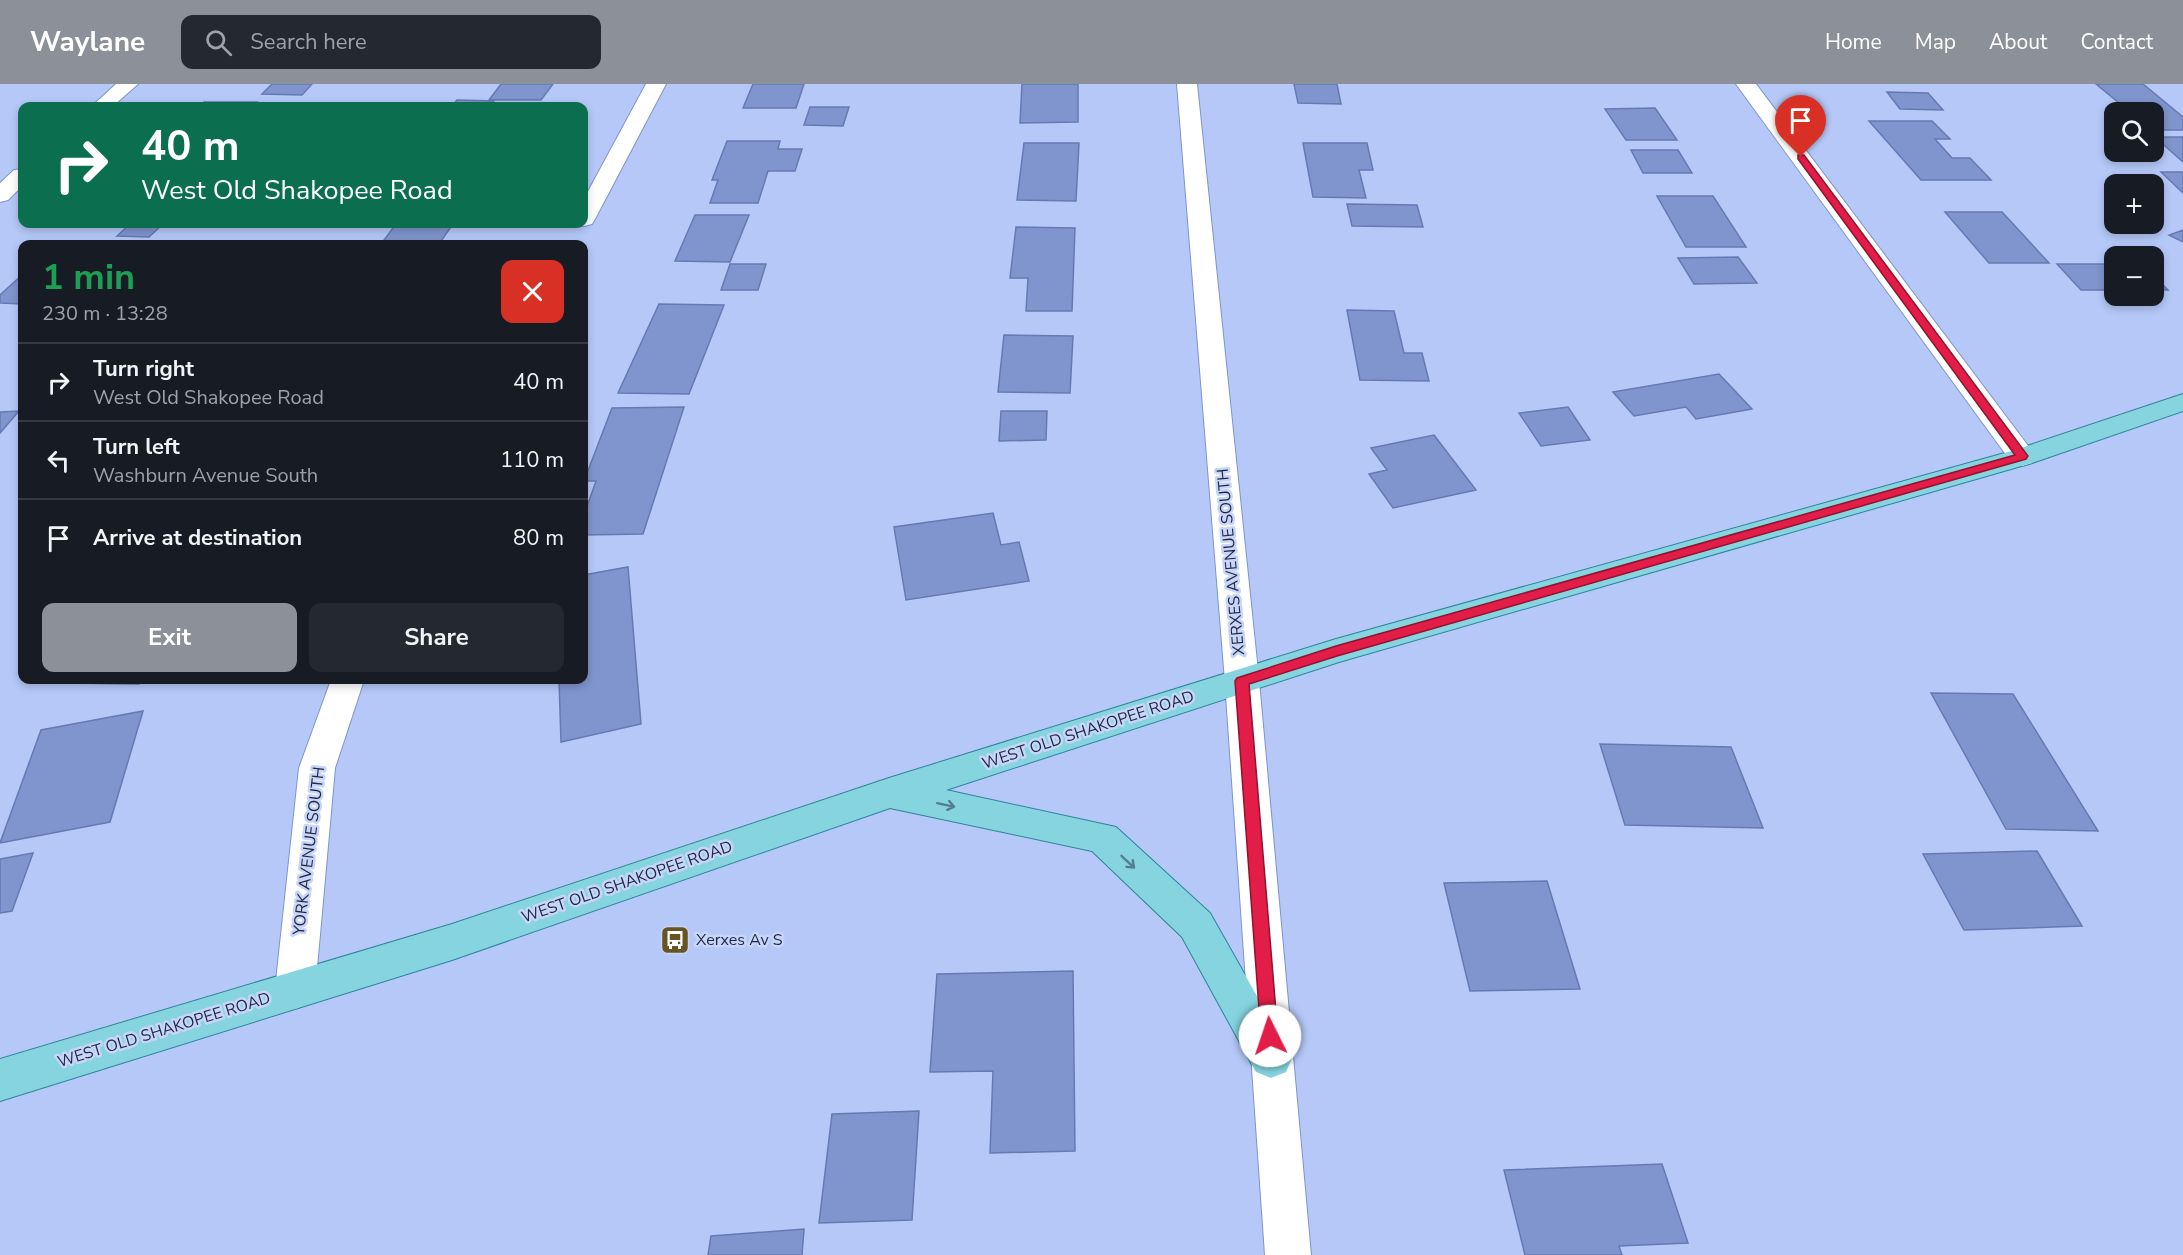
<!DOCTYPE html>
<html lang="en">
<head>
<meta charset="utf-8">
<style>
	body { margin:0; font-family:"Nunito Sans",sans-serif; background:#242831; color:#f1f3f6; height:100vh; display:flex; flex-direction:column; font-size:22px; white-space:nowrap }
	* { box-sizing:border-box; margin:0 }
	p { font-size:20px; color:#9ea1a6 }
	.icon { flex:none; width:33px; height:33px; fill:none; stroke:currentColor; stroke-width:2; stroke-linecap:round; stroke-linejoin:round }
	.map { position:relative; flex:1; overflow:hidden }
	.sheet { position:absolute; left:18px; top:156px; width:570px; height:444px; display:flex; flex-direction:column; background:#171b24; border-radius:12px; box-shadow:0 3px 9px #0003 }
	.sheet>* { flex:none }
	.top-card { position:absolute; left:18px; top:18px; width:570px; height:126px; border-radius:12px; box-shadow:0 3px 9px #0003; background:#0b6e4f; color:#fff; overflow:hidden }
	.tools { position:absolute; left:2104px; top:18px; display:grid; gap:12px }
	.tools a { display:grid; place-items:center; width:60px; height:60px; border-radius:12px; background:#171b24; box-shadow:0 3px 9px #0003; font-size:30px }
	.pin { position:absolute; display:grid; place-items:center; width:51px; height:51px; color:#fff; margin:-62px -26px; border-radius:50% 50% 50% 0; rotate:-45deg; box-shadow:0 0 6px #0007 }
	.pin .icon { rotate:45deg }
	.me { position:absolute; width:66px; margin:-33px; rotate:356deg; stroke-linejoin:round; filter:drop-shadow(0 0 4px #0008) }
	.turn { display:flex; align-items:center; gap:21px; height:126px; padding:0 24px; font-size:27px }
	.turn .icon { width:78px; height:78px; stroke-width:2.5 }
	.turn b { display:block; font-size:42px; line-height:51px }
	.round { display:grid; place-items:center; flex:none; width:63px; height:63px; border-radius:12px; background:#242831 }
	.overview { display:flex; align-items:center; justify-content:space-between; height:102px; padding:0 24px }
	h1 { font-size:36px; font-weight:700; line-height:45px; color:#1e9e55 }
	.action { display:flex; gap:12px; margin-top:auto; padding:12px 24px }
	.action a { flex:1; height:69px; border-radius:12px; background:#8c9099; color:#fff; font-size:24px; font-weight:700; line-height:69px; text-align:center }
	.action a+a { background:#242831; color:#f1f3f6 }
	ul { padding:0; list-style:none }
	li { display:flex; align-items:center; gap:18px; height:78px; padding:0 24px; border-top:2px solid #363941 }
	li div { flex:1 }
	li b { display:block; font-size:22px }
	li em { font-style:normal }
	header { display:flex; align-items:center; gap:36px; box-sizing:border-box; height:84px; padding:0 30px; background:#8c9099; color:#fff }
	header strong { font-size:28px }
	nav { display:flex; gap:33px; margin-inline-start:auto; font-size:21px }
	.search { width:420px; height:54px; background:#242831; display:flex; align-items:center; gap:15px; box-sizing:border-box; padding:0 21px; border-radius:12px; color:#9ea1a6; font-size:22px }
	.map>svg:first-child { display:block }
</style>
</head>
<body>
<header>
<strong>Waylane</strong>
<div class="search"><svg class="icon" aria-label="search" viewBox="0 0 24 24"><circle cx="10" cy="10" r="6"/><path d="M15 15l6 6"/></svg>Search here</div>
<nav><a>Home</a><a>Map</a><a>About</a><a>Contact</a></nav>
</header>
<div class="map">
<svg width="2183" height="1171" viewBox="0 0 2183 1171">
	<rect width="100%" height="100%" fill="#b5c8f8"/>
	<path fill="#8095ce" stroke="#667ab2" stroke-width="1.5" d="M272,0h40l-10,11 -40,-1z
		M501,0h52l-12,16h-52z
		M753,0h51l-8,24h-53z
		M1022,0h56v38l-58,1z
		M1294,0h43l4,20 -43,-1z
		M2096,0h47l40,33v13h-29v-18h-24z
		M1887,8l41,1 15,17 -43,-1z
		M457,16l37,1 -4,5h-38z
		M204,18h53l-4,4h-53z
		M810,23h39l-6,19 -39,-1z
		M1655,24l22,32h-51l-21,-31z
		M1869,37h63l18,18h-15l17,19h18l21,22h-70z
		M2155,53h28v25z
		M727,57h53l-2,8h24l-7,22h-27l-10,32h-48l8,-23h-6z
		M1024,59h55l-3,58 -59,-1z
		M1303,59h64l6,27h-14l7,28 -53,-1z
		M1631,66h47l14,23h-49z
		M2161,88h22v21z
		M1657,112h56l33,51h-60z
		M1347,120l70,1 6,22 -71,-1z
		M1945,128h57l47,51h-60z
		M695,131h54l-19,47 -55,-1z
		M130,140h33l-14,13 -32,-1z
		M396,140h57l-14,20h-58z
		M1016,143l59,1 -3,83h-46l2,-33h-18z
		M2183,146v12l-14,-7z
		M1738,173l19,26 -63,1 -16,-26z
		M730,180h36l-8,26h-37z
		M2057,180h58v26h-34z
		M22,191v29l-22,-1v-8z
		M2154,192l14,14h-14z
		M659,220l65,1 -35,89 -71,-1z
		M1347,226l47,1 10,42h18l7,28 -69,-1z
		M1004,251l69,1 -3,57 -72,-1z
		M1719,290l33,35 -56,10 -10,-12 -52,9 -21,-24z
		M684,323l-41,127 -59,1v-20l12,-34h-12l28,-73z
		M1568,323l22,33 -49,6 -22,-33z
		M19,327l-19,22v-21z
		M1001,327h46l-1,29 -47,1z
		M1434,351l42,55 -83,18 -24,-34 18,-4 -16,-22z
		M993,429l8,32 18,-3 10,39 -123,19 -12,-73z
		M628,483l13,157 -80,18 -2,-62h25v-105z
		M68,596h74l-3,4 -73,-1z
		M1931,609l82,1 85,137 -92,-2z
		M143,627l-33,111 -110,21 41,-113z
		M1600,660l131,3 32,81 -138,-3z
		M2037,767l45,75 -118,4 -41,-76z
		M33,769l-21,58 -12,2v-54z
		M1547,797l33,108 -110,2 -26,-108z
		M1073,887l2,180 -85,2 3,-82 -63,1 7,-98z
		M919,1027l-7,109 -93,3 13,-109z
		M1662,1080l26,79 -69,3 3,9h-97l-21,-85z
		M804,1145l-2,26h-94l3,-19z"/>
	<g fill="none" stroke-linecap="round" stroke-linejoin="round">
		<g stroke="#7f94cd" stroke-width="2">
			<path id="minor" d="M116,0h22l-25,22h-21z
				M646,0h20l-71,135 -3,5 -8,2 -8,-2h8v-25z
				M1177,0h20l62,597 52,574h-46l-40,-574z
				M1736,0h20l276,367 4,6 -4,6 -10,3 -10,-3z
				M22,85v17l-14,14 -8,2v-19l14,-13z
				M331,596h33l-29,88 -20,222 -6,13 -14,6 -14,-6 -6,-13 24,-222z"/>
		</g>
		<g stroke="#2d8599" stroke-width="2">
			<path id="major" d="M2183,310v17l-151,52 -693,199 -393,128 170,37 94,86 82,145 -6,14 -15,6 -15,-6 -74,-135 -90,-86 -202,-43 -438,152 -452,141v-42l452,-135 437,-146 447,-139 676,-188z"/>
		</g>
		<use href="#minor" fill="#fff" fill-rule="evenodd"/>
		<use href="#major" fill="#85d4df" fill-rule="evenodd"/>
	</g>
	<defs><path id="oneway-shaft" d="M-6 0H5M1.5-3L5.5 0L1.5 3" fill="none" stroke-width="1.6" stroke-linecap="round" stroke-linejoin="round" transform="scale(1.5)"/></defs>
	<g stroke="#527e8f">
		<use href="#oneway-shaft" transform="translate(946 721) rotate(12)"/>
		<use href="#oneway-shaft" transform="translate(1128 778) rotate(43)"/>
	</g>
	<path fill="#e11d48" stroke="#92132f" stroke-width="1.5" d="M1798,71h6l224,301 -2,3 -689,197 -88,28 29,352 -2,6 -6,2 -6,-2 -3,-6 -26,-355 2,-3 99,-32 679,-191 -217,-296z"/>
	<defs>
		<g id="bus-square" transform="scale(1.5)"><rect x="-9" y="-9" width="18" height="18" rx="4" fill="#675422" stroke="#c7d5fa"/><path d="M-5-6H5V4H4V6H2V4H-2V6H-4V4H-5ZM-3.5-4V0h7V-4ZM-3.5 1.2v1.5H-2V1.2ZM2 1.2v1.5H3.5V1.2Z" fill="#fff"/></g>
	</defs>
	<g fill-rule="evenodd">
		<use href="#bus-square" x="675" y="856"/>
	</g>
	<g text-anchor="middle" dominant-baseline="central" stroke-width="5" stroke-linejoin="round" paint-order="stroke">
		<g font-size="16" fill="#1f273f" stroke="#c7d5fa">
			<text transform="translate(1231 478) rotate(-95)">XERXES AVENUE SOUTH</text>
			<text transform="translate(1088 646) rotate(-18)">WEST OLD SHAKOPEE ROAD</text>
			<text transform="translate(309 767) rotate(-83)">YORK AVENUE SOUTH</text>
			<text transform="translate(627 798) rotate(-19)">WEST OLD SHAKOPEE ROAD</text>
			<text transform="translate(164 946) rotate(-17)">WEST OLD SHAKOPEE ROAD</text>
		</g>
		<g font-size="16" fill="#1f273f" stroke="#c7d5fa" text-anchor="start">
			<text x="696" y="856">Xerxes Av S</text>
		</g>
	</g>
</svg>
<div class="tools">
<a><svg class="icon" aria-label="search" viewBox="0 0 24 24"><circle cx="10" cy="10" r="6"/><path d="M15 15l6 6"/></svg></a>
<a>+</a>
<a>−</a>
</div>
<div class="pin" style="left:1801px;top:73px;background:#d93025"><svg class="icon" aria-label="arrive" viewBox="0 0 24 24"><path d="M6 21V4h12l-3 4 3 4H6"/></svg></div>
<svg class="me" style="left:1270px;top:952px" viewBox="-20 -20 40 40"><circle r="19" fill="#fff"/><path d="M0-13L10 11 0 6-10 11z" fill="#e11d48"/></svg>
<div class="top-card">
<div class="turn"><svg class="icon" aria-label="right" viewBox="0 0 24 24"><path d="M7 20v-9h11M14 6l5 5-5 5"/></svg><div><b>40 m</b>West Old Shakopee Road</div></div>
</div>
<section class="sheet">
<div class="overview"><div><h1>1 min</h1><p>230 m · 13:28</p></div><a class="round" style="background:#d93025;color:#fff"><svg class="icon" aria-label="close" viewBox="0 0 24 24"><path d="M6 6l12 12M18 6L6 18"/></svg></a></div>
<ul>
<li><svg class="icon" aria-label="right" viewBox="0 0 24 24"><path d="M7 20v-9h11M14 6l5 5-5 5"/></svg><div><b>Turn right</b><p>West Old Shakopee Road</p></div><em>40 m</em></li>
<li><svg class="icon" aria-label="left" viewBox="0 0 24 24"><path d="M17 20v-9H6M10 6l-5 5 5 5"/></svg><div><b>Turn left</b><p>Washburn Avenue South</p></div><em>110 m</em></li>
<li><svg class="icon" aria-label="arrive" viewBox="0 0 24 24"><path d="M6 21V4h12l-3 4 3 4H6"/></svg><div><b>Arrive at destination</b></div><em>80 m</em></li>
</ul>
<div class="action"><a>Exit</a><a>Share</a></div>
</section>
</div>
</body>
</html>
